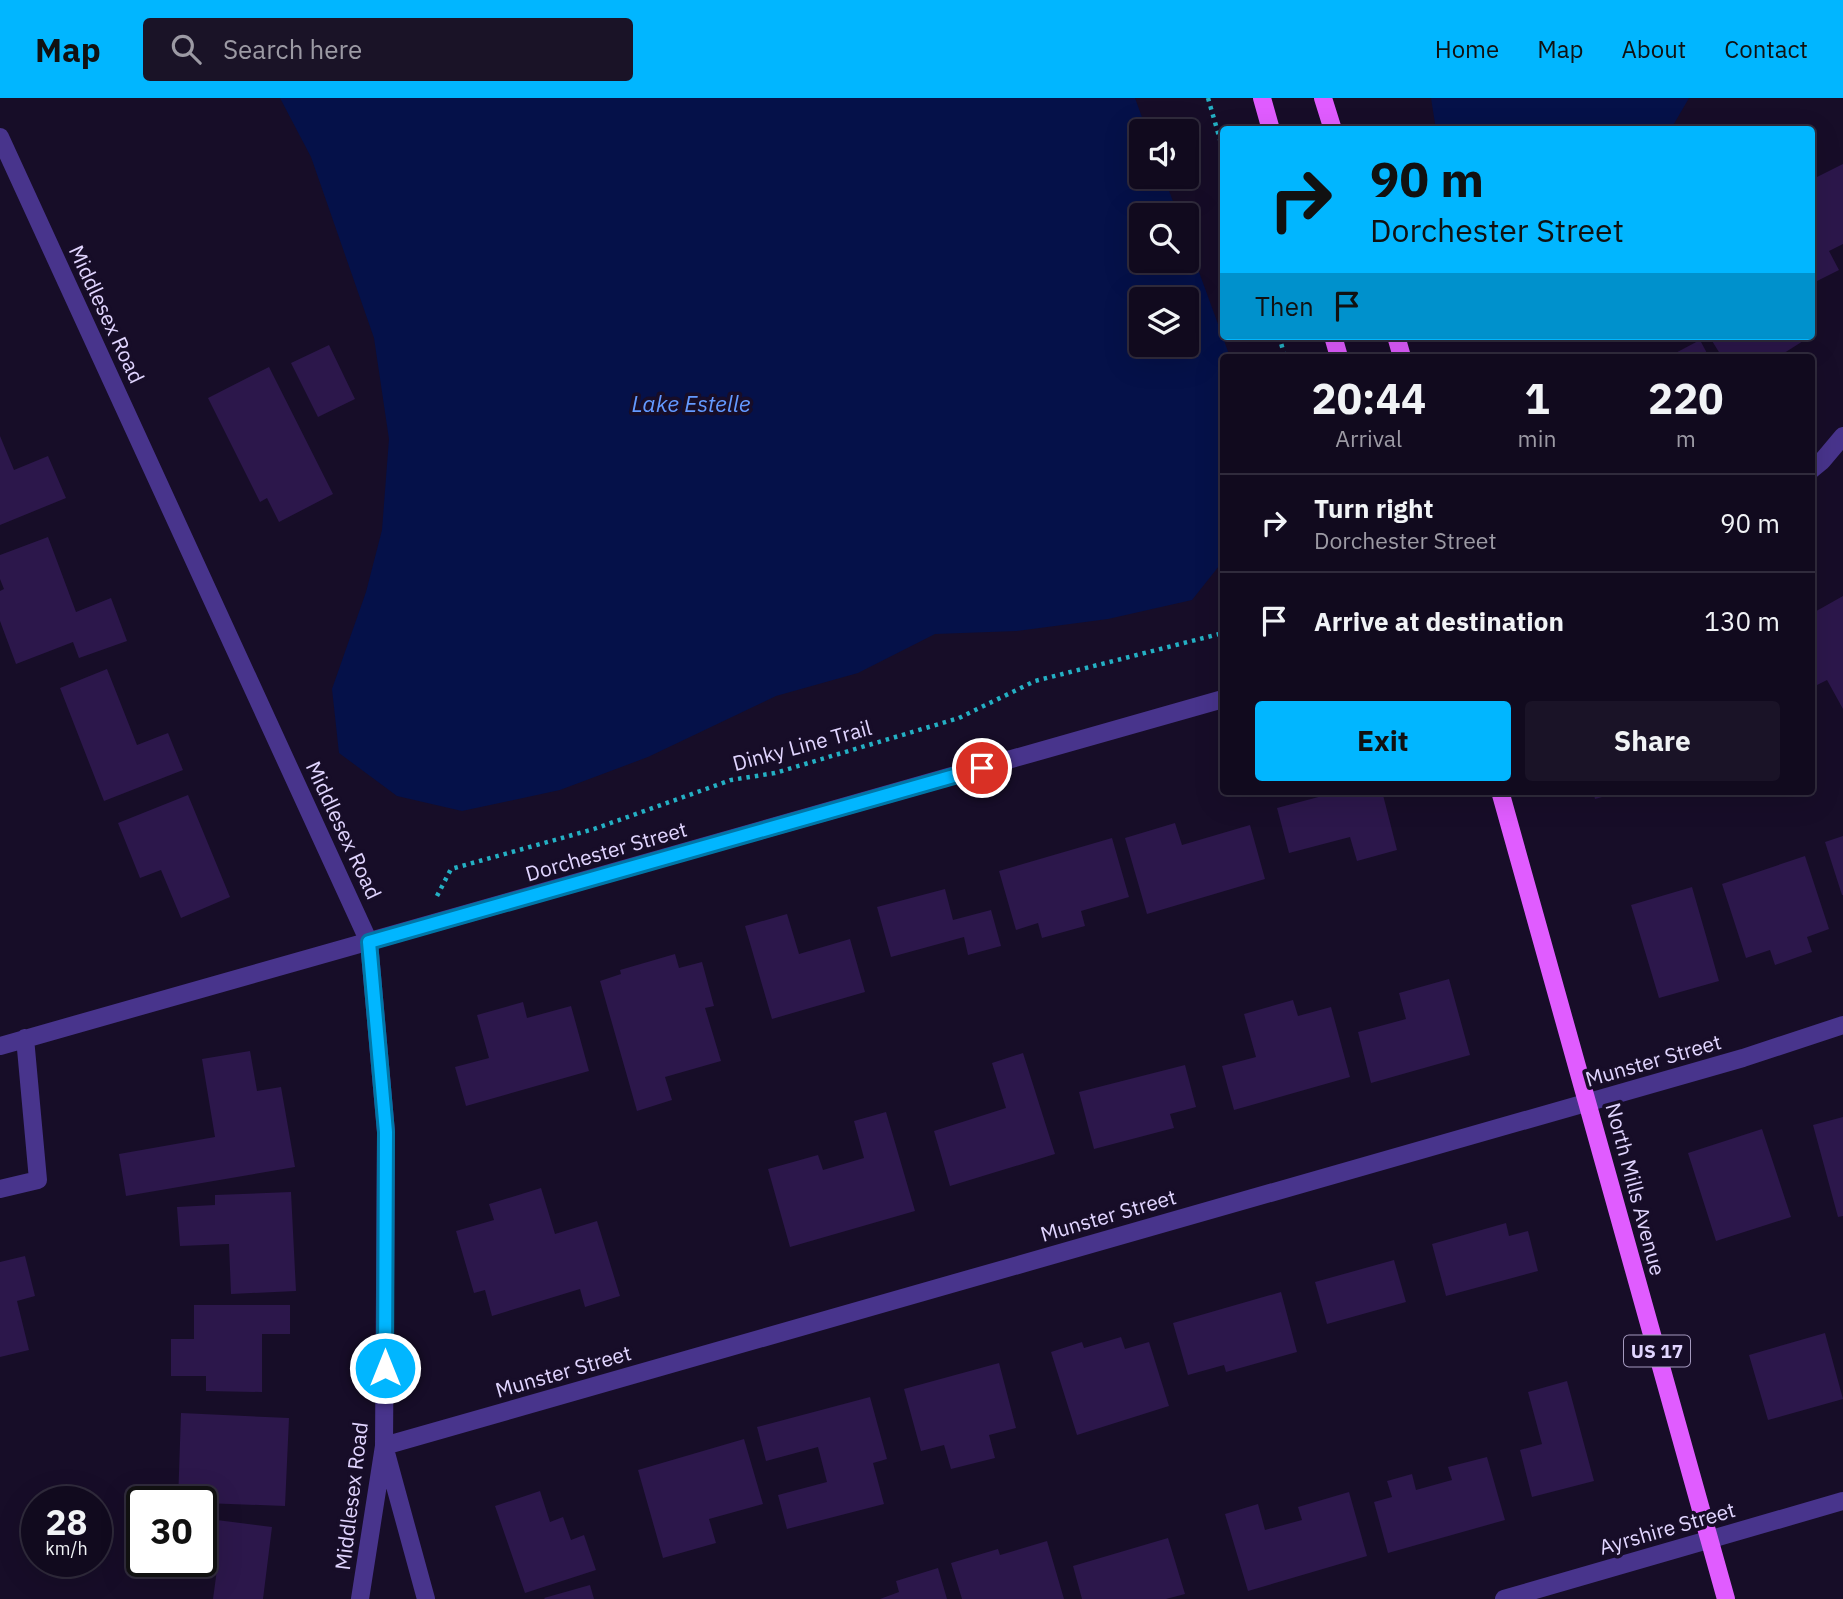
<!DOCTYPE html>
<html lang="en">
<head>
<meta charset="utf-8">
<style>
	body { margin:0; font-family:"IBM Plex Sans",sans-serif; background:#1a1327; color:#f1f3f6; height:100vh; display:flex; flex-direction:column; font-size:26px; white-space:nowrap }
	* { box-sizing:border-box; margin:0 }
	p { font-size:23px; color:#9c9aa4 }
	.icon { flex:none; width:38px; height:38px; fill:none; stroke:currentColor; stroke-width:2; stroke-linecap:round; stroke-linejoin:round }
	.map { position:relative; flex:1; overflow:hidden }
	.details { position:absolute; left:1220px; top:256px; width:595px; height:441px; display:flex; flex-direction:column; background:#110a1e; border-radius:7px; box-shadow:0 7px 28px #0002,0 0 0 2px #302b3c }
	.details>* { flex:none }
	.guide { position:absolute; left:1220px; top:28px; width:595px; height:214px; border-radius:7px; box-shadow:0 7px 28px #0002,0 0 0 2px #302b3c; background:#01b6ff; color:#111; overflow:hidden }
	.controls { position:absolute; left:1129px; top:21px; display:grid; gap:14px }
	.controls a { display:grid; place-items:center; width:70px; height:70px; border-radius:7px; background:#110a1e; box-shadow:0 7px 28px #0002,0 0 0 2px #302b3c; font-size:35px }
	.speed { position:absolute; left:21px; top:1388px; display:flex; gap:14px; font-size:35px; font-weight:700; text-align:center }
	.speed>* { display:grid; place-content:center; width:91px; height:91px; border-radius:50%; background:#110a1e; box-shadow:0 7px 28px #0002,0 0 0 2px #302b3c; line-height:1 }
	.speed small { font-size:18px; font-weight:400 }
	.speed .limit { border:4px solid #111; border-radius:10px; background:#fff; color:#111 }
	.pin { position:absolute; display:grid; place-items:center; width:60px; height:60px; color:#fff; margin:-30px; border:4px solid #fff; border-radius:50%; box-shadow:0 2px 7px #0007 }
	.me { position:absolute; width:77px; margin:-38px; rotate:0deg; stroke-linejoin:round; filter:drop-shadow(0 0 5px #0008) }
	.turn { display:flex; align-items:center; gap:24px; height:147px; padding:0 35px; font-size:32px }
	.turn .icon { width:91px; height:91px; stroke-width:2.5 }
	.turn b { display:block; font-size:49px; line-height:60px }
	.then { display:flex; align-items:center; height:66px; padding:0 35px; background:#0003; gap:14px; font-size:26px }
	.eta { display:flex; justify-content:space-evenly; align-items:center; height:119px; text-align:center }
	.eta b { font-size:42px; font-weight:700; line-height:49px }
	.cta { display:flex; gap:14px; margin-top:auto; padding:14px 35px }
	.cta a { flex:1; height:80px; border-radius:7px; background:#01b6ff; color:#111; font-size:28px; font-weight:700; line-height:80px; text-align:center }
	.cta a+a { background:#1a1327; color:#f1f3f6 }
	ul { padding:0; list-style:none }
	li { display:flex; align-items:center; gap:21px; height:98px; padding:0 35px; border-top:2px solid #302b3c }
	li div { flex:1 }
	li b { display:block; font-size:26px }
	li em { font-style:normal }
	header { display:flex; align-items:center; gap:42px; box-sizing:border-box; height:98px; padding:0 35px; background:#01b6ff; color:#111 }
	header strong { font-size:33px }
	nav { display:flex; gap:38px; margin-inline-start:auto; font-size:24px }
	.search { width:490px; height:63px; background:#1a1327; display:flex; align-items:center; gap:18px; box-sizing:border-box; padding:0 24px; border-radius:7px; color:#9c9aa4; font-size:26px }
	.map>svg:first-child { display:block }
</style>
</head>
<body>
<header>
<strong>Map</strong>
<div class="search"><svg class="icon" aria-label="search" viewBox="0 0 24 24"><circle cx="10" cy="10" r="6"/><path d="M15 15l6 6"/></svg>Search here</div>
<nav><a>Home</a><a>Map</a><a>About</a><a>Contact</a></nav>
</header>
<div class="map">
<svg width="1843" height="1501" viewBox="0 0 1843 1501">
	<rect width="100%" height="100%" fill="#170d28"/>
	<path fill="#051149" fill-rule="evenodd" d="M280,0h855l12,33h-6v46h23l14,38h-37v46h45l1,-22 43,118h-7v204l-31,39 -84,19 -91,12 -82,3 -77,39 -82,23 -128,61 -88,33 -98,21 -65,-15 -58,-43 -7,-64 34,-97 16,-62 7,-91 -15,-101 -63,-181zM1141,201h45v46h-45z
		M1431,0h258l-18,31 -235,1z"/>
	<path fill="#2c174b" d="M1843,66v80l-14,7 10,19 -28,14v-104z
		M1709,238h102l-30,19 1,2h-60z
		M1700,242l9,17h-41z
		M329,247l26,54 -37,18 -27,-54z
		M269,269l64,127 -54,28 -12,-24 -7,4 -52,-104z
		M0,338l14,34 34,-14 18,42 -66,27z
		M48,439l28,75 35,-14 16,43 -48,17 -6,-16 -57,22 -16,-43v-30l4,-2 -4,-10v-24z
		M1843,498v113l-16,-29 -16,8v-74z
		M107,571l30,76 31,-12 15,37 -79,31 -44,-113z
		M1341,693h41l15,59 -40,11 -7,-24 -61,16 -12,-45z
		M1593,693h26l1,1 -25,7z
		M188,697l42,102 -49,21 -20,-48 -21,8 -22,-55z
		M1175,725l7,22 68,-20 15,54 -118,35 -22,-76z
		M1843,738v59h-1l-17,-53z
		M1112,740l17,59 -48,14 4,15 -43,12 -4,-15 -22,7 -17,-59z
		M1805,758l24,73 -22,8 5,15 -37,13 -5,-15 -24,8 -24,-74z
		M1692,789l27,94 -60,17 -28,-93z
		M945,791l8,31 38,-10 10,36 -33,9 -4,-18 -73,20 -14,-50z
		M787,816l12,40 51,-15 15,53 -93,27 -27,-93z
		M675,856l4,14 23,-6 12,44 -9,2 16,53 -56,16 7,23 -35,11 -37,-130 21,-7 -1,-4z
		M1449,881l21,76 -99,28 -13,-51 48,-13 -7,-26z
		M1293,902l5,16 33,-9 19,70 -116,33 -12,-44 34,-9 -12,-43z
		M523,904l4,16 44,-12 18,65 -123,35 -11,-39 34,-9 -12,-43z
		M250,953l7,40 24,-4 14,80 -169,29 -7,-42 96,-17 -13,-78z
		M1023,955l32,101 -105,32 -16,-55 72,-23 -14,-45z
		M1185,967l11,42 -26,7 4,14 -80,21 -15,-57z
		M886,1014l29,99 -125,36 -22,-78 50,-14 5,15 41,-12 -10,-37z
		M1843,1019v99l-5,1 -25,-92z
		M1762,1031l29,88 -75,24 -28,-88z
		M541,1090l14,46 42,-13 23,75 -35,11 -5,-18 -88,27 -7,-26 -11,3 -18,-62 38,-11 -5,-16z
		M291,1094l5,99 -65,3 -2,-50 -49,2 -3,-39 38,-2v-10z
		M1506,1125l3,13 19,-5 10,40 -92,25 -14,-52z
		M25,1158l10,40 -18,5 12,49 -29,7v-95z
		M1394,1162l12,42 -79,22 -12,-42z
		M1281,1194l16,60 -71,20 -2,-7 -36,10 -15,-52z
		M194,1207h96v29h-28v58l-56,-1v-15h-35v-37h23z
		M1825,1235l18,66 -75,21 -19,-65z
		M1121,1239l4,12 24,-7 20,64 -92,29 -26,-83 31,-10 2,6z
		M999,1265l17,65 -27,7 6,23 -44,11 -7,-24 -23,6 -17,-62z
		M1567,1283l27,100 -62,16 -12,-47 22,-6 -14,-52z
		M870,1299l17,62 -14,4 11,41 -97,25 -9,-34 49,-13 -9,-35 -52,14 -9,-34z
		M181,1315l108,5 -4,88 -107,-4z
		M744,1341l19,65 -54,15 7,24 -53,15 -25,-88z
		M1487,1359l18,63 -117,33 -14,-51 18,-5 -5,-16 25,-7 4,16 36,-10 -4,-13z
		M540,1393l10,31 13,-5 8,23 13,-5 12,35 -71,23 -30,-87z
		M1349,1394l18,64 -119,35 -23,-77 33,-10 7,26 37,-10 -4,-13z
		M201,1420l71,9 -9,72h-50l5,-37 -17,-1z
		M1168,1440l17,56 -19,5h-84l-9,-33z
		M1047,1443l17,58h-102l-11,-36 47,-14 2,6z
		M938,1470l9,31h-67l19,-7 -3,-11z
		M590,1487l4,14h-49l-1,-1z"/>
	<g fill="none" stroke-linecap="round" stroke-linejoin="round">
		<path stroke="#24b0c4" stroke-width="4.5" stroke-dasharray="3.5 5" stroke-linecap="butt" d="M1208,0l15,52
			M1279,238l6,21
			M437,798l14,-27 143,-40 137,-49 44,-7 184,-55 76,-37 188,-48"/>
		<path stroke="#48348c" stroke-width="18" d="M0,39l369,805 17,190 -2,314 -24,153
			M1811,372l11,-9 21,-25
			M0,948l1223,-347
			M0,1091l38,-9 -13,-142
			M384,1348l1359,-388 100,-33
			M386,1355l40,146
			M1504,1501l339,-98"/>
		<path stroke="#e05cff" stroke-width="18" d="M1262,0l9,32
			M1323,0l10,32
			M1333,238l6,21
			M1396,238l6,21
			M1500,693l226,808"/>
	</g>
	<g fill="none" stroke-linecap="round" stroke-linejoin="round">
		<g stroke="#0176a6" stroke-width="18">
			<path id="route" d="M385,1270l1,-236 -17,-190 613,-174"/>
		</g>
		<use href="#route" stroke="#01b6ff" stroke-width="12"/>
	</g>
	<g text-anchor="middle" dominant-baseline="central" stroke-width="7" stroke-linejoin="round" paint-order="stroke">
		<rect fill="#170d28" stroke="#a499be" stroke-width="2" x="1624" y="1237.5" width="66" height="31" rx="5"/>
		<g font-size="19" font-weight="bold" fill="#e1d5ff">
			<text x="1657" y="1253">US 17</text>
		</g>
		<g font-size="21" fill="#e1d5ff" stroke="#170d28">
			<text transform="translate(107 216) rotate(65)">Middlesex Road</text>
			<text transform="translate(802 647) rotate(-15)">Dinky Line Trail</text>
			<text transform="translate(344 732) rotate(65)">Middlesex Road</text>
			<text transform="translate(606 753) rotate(-16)">Dorchester Street</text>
			<text transform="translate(1653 962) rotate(-16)">Munster Street</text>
			<text transform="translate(1636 1091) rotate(75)">North Mills Avenue</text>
			<text transform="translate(1108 1117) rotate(-16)">Munster Street</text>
			<text transform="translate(563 1273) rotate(-16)">Munster Street</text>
			<text transform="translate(351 1398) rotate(-83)">Middlesex Road</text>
			<text transform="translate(1667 1430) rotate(-16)">Ayrshire Street</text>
		</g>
		<g font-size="23" font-style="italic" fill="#6399ff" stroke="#170d28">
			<text x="691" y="305">Lake Estelle</text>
		</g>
	</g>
</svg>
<div class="controls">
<a><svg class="icon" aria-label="sound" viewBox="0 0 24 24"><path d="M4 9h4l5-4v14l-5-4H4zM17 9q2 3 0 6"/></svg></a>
<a><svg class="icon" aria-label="search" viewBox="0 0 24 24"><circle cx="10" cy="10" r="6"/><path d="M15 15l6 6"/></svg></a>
<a><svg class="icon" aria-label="layers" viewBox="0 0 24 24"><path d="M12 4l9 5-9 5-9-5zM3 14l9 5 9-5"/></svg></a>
</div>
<div class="speed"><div>28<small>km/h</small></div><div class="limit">30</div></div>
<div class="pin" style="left:982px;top:670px;background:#d93025"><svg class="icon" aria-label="arrive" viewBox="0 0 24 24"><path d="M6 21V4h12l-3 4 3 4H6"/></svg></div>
<svg class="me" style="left:385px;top:1270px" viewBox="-20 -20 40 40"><circle r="17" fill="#01b6ff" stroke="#fff" stroke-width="3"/><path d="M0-11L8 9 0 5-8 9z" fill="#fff"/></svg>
<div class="guide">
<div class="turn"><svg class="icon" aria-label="right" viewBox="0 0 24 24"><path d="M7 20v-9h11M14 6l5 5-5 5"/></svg><div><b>90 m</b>Dorchester Street</div></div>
<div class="then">Then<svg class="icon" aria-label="arrive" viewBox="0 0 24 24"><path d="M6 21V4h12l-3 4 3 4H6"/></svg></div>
</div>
<section class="details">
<div class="eta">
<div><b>20:44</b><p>Arrival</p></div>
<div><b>1</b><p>min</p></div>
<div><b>220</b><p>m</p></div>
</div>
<ul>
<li><svg class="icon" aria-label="right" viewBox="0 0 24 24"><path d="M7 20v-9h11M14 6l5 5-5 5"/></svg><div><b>Turn right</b><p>Dorchester Street</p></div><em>90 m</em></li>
<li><svg class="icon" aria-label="arrive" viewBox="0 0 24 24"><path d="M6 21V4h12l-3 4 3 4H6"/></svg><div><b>Arrive at destination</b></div><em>130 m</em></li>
</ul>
<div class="cta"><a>Exit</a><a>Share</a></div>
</section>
</div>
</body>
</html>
